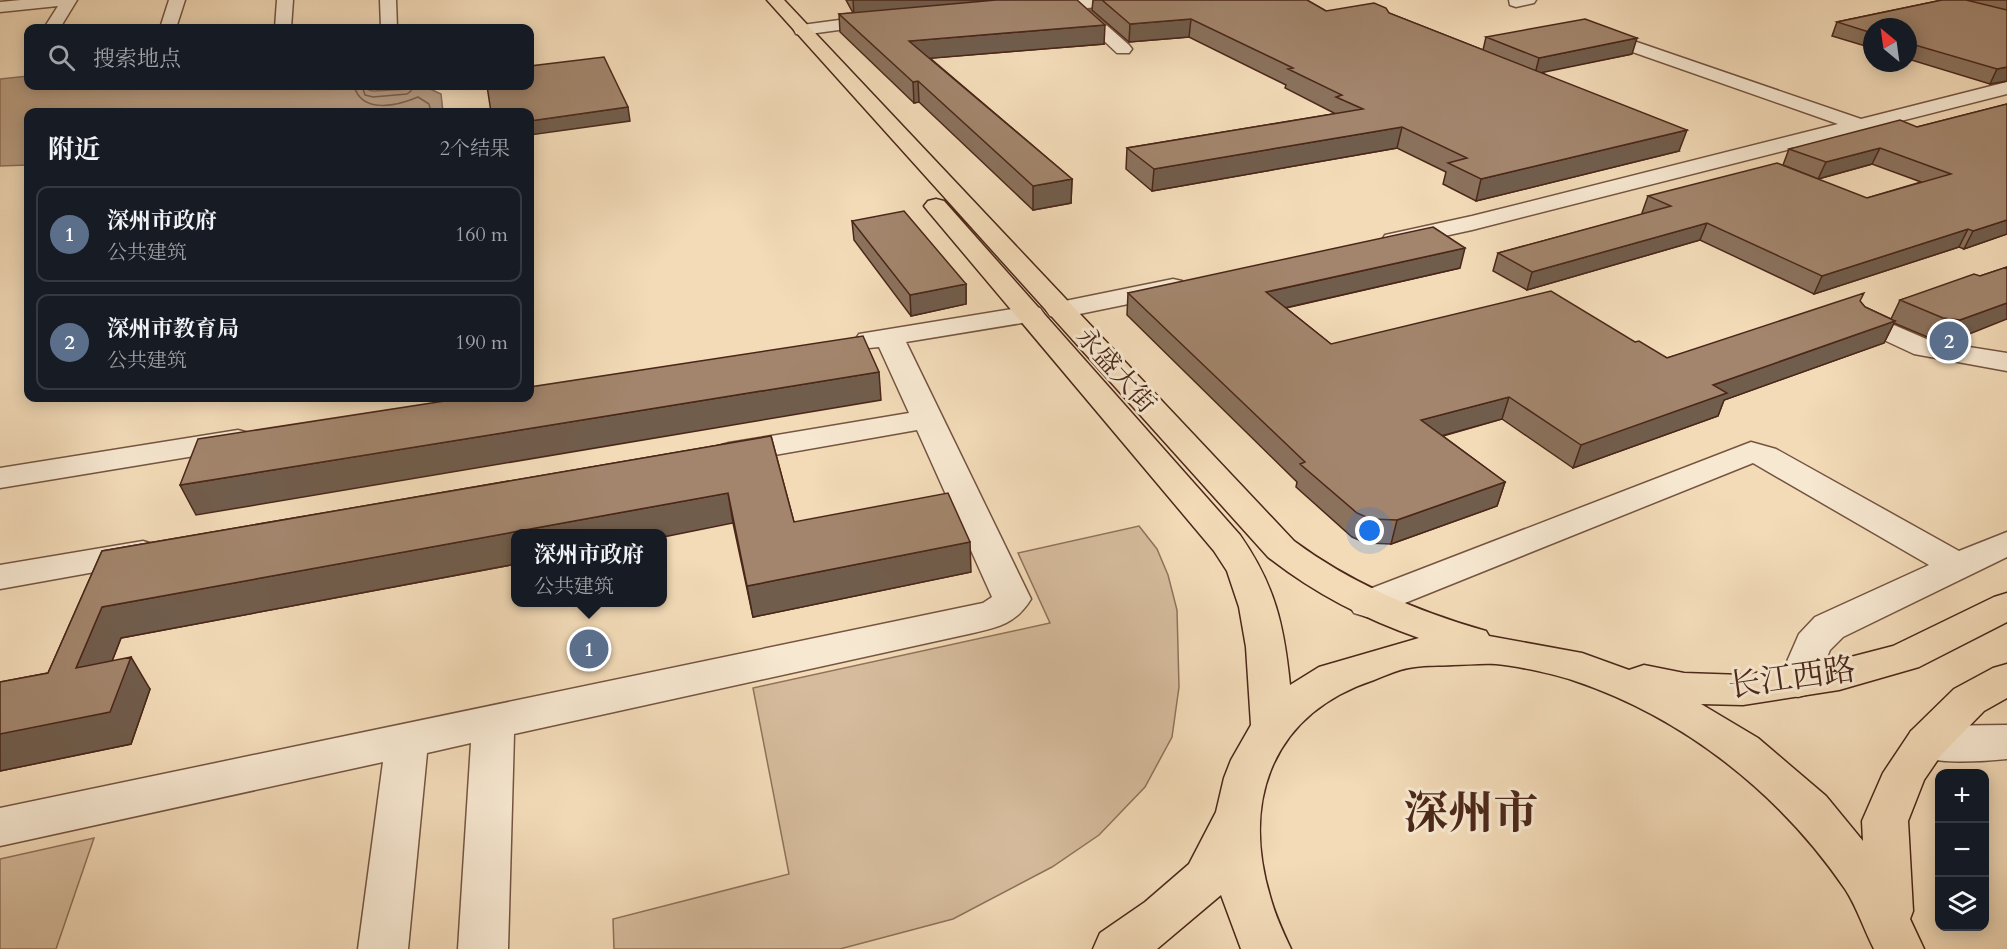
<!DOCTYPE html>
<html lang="zh">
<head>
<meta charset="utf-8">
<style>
	:root { --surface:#171b24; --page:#20242c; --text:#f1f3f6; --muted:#9ea1a6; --line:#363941; --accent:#c59692 }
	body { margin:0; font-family:Cardo,"Noto Serif SC",serif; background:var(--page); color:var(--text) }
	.controls { position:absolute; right:18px; bottom:18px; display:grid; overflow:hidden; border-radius:12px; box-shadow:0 3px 15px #0003 }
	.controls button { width:54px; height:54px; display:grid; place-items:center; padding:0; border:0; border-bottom:2px solid var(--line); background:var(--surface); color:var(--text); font:30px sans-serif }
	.compass { position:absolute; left:1863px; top:18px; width:54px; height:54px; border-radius:50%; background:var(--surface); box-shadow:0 3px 15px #0003; rotate:331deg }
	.you { position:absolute; left:1370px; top:531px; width:21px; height:21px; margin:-15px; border:4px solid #fff; border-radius:50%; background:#1a73e8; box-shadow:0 0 0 9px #1a73e833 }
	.badge { display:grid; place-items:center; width:39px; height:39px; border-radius:50%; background:var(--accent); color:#fff; font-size:20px; font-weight:700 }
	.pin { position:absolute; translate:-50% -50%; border:3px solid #fff; box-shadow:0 2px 6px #0006 }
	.popup { position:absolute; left:511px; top:529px; width:156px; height:78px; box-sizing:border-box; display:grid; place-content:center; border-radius:12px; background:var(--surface); filter:drop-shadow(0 2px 4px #0005); font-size:20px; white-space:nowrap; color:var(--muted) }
	.popup b { font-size:22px; color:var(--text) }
	.popup::after { content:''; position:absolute; left:50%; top:100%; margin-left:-12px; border:12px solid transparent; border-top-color:var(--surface) }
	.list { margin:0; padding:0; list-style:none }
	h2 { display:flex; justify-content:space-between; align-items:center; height:78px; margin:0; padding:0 24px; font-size:26px }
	h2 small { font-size:20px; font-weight:400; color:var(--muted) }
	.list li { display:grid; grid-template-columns:39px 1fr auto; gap:18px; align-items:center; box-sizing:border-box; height:96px; margin:0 12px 12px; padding:0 12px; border:2px solid var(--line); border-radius:12px }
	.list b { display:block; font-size:22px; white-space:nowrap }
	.list p { margin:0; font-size:20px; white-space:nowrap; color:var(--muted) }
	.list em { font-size:20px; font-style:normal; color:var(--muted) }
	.icon { flex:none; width:33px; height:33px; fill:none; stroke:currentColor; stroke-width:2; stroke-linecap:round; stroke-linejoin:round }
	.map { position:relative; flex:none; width:2007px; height:949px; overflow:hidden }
	.search { position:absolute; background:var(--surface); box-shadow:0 3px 15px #0003; left:24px; top:24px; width:510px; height:66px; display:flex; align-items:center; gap:15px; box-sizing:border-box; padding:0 21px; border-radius:12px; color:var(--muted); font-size:22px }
	.panel { position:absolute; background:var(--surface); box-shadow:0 3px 15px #0003; left:24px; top:108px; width:510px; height:294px; border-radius:12px }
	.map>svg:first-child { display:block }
	.green { fill:#d6bc9d; stroke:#90725b; stroke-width:1.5 }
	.water { fill:#ba9e82; stroke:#8e6e58; stroke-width:1.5 }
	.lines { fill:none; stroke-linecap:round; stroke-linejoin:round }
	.shore { stroke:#82624e; stroke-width:1.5 }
	.minor-casing { stroke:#755441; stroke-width:3 }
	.major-casing { stroke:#4b2719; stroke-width:3 }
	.minor { fill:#f7e8d1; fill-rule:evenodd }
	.major { fill:#f3dbb8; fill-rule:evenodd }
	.wall { fill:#8b725d; stroke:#4b2719; stroke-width:1.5 }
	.shaded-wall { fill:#715d4c; stroke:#4b2719; stroke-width:1.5 }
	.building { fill:#a2856c; stroke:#4b2719; stroke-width:1.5 }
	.labels { text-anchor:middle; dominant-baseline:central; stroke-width:6; stroke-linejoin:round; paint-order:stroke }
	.street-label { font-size:26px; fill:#4b2719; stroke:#f7e8d1 }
	.near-street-label { font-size:32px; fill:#4b2719; stroke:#f7e8d1 }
	.near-town-label { font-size:45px; font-weight:bold; fill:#4b2719; stroke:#f7e8d1 }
</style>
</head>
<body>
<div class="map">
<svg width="2007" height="949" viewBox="0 0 2007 949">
	<rect width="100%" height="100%" fill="#f3dbb8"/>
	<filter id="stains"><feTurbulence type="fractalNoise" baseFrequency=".00333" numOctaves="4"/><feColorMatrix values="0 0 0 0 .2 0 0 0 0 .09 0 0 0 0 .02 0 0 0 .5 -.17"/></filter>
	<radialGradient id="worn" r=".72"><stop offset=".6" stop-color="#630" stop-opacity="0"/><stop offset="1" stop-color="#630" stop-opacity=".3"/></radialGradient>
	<!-- green -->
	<path class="green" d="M1139,526L1157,549L1168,575L1177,610L1179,687L1172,737L1145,787L1099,835L1052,867L953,919L840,949H614L613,919L789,874L753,688L1050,623L1018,553Z
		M94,838L56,949H0V859Z"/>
	<!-- water -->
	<path class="water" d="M28,76V86H367L369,90L373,91L428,88L441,94L443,112H28V165L0,166V79Z"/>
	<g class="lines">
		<!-- shore -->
		<path class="shore" d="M354,86C362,114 397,106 418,97L429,104L431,112
			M362,86L365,95L373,97L407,94L411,91L412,86"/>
		<!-- minor casing -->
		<g class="minor-casing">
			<path id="minor" d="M21,0H77L60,28H44L58,6L0,12V2Z
				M169,0H185L176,28H160Z
				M277,0H293L291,28H275Z
				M380,0H396L397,28H381Z
				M1063,0H1129L1121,5L1087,8L1129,45L1132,49L1129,53H1117L1070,9L1037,12L1029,7L1037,2Z
				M1509,0H1536L1534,3L1516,7L1510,5Z
				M884,14L892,19L890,23L802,35L796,34L794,30L796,26L802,25Z
				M1593,27L1861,119L2007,82V94L1472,230L1394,247L1385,245L1382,240L1385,235L1472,216L1838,124L1587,36L1585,32L1587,28Z
				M1173,279L1182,281L1186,287L1182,293L1060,318L1050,316L1046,310L1050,304L1060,302Z
				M1030,306L1040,308L1044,314L1040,320L906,342L1031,599C1014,627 993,628 964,635L514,734L508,949H458L471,743L427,753L408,949H358L383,762L0,846V808L983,603L992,597L917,430L729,463L718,460L713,453L718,446L729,443L909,413L879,347L869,348L859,346L855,340L859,334Z
				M1866,313L1931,341L2007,353V371L1914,354L1856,327L1852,321L1856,315Z
				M238,430L249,433L254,440L249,447L0,488V468Z
				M1751,442L1776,449L1959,551L2007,532V557L1843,637L1830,650L1812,693L1798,697L1784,693L1778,682L1799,634L1815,617L1929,565L1753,463L1380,613L1367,617L1354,613L1348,604L1354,595Z
				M143,541L156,545L161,553L156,561L0,589V565Z
				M2007,725V759C1976,762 1940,764 1911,755L1905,743L1911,731L1926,726Z"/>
		</g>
		<!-- major casing -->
		<g class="major-casing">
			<path id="major" d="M767,0H784L1294,541C1352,584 1416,611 1486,631L1489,636L1582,653L1629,670L1644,665L1684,673L1743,675L1839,660L1893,646L1994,597L2007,593V622L1919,667L1839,690L1743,705L1701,704L1758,738L1826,796L1863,841L1862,821L1883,773L1911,731L1954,689L1993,668L2007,664V698L1984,711L1941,755L1924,780L1908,821L1913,911L1910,919L1924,949H1874C1864,930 1857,907 1845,889C1780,794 1685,718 1575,681C1555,674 1517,666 1496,664C1482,663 1467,665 1453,665C1440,666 1427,665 1415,667C1401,668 1387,675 1374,680C1274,713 1241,798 1270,896C1275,915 1283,932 1291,949H1241L1221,895L1157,949H1093L1100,933L1145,902L1189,864L1216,812L1224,778L1231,760L1251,725L1246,647L1239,607L1227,571L1214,551L928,211L924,206L928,201L936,199L944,201L1240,535C1275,585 1284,625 1290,685L1319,667L1419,638C1364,619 1314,593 1268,557Z"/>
		</g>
		<!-- minor -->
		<use href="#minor" class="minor"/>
		<!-- major -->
		<use href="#major" class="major"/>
	</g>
	<!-- wall -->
	<path class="wall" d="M846,0H1077L1104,44L930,58L1072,179L1071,203L1033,210L919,102L914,103L840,32L839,14L853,13Z
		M1093,0H1307L1326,11L1389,13L1483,50L1486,37L1632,54L1541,72L1679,151L1476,201L1443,184L1446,172L1397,148L1152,191L1126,169L1127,148L1333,114L1334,113L1285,88L1286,85L1189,37L1129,42L1092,10Z
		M1942,0H2007V81L1990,84L1908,59V27H1872V48L1832,36L1837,22Z
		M2007,104V234L1964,249L1959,247L1814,294L1700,240L1527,290L1493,271L1498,253L1644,214L1642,213L1648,196L1867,198L1921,182L1872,164L1818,179L1783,165L1789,149L1917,127Z
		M852,221L966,284V304L911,316L854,240Z
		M2007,267L1949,342L1932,339L1894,323L1884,343L1724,400L1718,416L1573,468L1502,419L1443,436L1505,482L1497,506L1391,544L1366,543L1352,537L1296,487L1297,482L1127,315L1128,293L1460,268L1286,308L1331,344L1635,342L1667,358L1860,301L1865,307L1891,319L1900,300L1980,276Z
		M771,436L794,522L971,572L753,617L733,523L516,534V564L121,638L112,661L150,689L131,744L0,771V682L48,673L102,551Z"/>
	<!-- shaded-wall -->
	<path class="shaded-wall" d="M853,0H1036L854,16Z
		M1191,19L1189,37L1129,42L1130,24Z
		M1105,25L1104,44L910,60L909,41Z
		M1637,38L1632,54L1535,74L1539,58Z
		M2007,67V81L1990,84L1997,69Z
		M918,81L919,102L914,103L913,82Z
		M628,107L630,121L530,135V121Z
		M1402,127L1397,148L1152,191L1154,169Z
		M1687,130L1679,151L1476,201L1481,179Z
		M1880,148L1872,164L1818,179L1826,162Z
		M1072,179L1071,203L1033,210V186Z
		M2007,220V234L1964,249L1973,231Z
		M1707,223L1700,240L1527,290L1532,272Z
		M1968,229L1959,247L1814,294L1822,276Z
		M1465,248L1460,268L1262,313L1266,292Z
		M966,284V304L911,316L910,295Z
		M2007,303V319L1949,342L1960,320Z
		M1895,321L1884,343L1724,400L1718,416L1573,468L1581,445L1713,385Z
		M879,372L881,400L196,515L180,485Z
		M1509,397L1502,419L1416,443L1421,420Z
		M1505,482L1497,506L1391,544L1397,520Z
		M728,493L733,523L663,537V534H516V564L121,638L97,700L76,668L102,607Z
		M970,542L971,572L753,617L747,586Z
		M131,657L150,689L131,744L0,771V734Z"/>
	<!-- building -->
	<path class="building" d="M996,0H1077L1105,25L909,41L1072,179L1033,186L918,81L913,82L839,14Z
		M1102,0H1307L1326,11L1374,3L1386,8L1389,13L1687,130L1481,179L1448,163L1467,158L1402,127L1154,169L1127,148L1363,109L1336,97L1342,95L1288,69L1293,68L1191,19L1130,24Z
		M1942,0H1966L2007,10V67L1997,69L1908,43V27H1872V33L1837,22Z
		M1585,19L1637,38L1539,58L1486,37Z
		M604,57L628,107L530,121V112H491L487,86H530V66Z
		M2007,104V220L1973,231L1968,229L1822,276L1707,223L1532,272L1498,253L1671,206L1648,196L1777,163L1867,198L1951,174L1880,148L1826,162L1789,149L1900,120L1917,127Z
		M904,211L966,284L910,295L852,221Z
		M1433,227L1465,248L1266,292L1331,344L1551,291L1635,342L1639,341L1667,358L1864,293L1860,301L1865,307L1895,321L1713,385L1727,393L1581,445L1509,397L1421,420L1505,482L1397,520L1371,519L1357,513L1300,464L1305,462L1128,293Z
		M2007,267V303L1960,320L1943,318L1900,300L1974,274L1980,276Z
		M863,336L879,372L180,485L198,439L464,398H530V387Z
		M771,436L794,522L948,493L970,542L747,586L728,493L102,607L76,668L131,657L110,712L0,734V682L48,673L102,551Z"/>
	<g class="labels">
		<!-- street labels -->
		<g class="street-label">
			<text transform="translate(1116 370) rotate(48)">永盛大街</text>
		</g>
		<!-- near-street labels -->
		<g class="near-street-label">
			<text transform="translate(1792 678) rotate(-8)">长江西路</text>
		</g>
		<!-- near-town labels -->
		<g class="near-town-label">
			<text x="1471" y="813">深州市</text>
		</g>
	</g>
	<rect width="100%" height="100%" filter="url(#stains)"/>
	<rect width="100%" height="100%" fill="url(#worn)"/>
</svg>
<div class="controls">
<button>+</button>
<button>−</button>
<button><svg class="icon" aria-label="layers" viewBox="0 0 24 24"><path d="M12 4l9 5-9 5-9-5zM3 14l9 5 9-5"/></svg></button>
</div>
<svg class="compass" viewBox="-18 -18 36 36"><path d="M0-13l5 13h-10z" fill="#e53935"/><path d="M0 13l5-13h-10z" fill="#9ea1a6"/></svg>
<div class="you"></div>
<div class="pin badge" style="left:589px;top:649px;background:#5c6f8a">1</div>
<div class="popup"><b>深州市政府</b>公共建筑</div>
<div class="pin badge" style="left:1949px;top:341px;background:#5c6f8a">2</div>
<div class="search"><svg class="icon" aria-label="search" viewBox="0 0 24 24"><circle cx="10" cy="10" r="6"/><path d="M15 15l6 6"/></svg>搜索地点</div>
<section class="panel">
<h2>附近<small>2个结果</small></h2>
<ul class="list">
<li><span class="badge" style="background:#5c6f8a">1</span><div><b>深州市政府</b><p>公共建筑</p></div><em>160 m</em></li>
<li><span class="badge" style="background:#5c6f8a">2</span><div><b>深州市教育局</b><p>公共建筑</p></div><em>190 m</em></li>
</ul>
</section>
</div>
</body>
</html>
